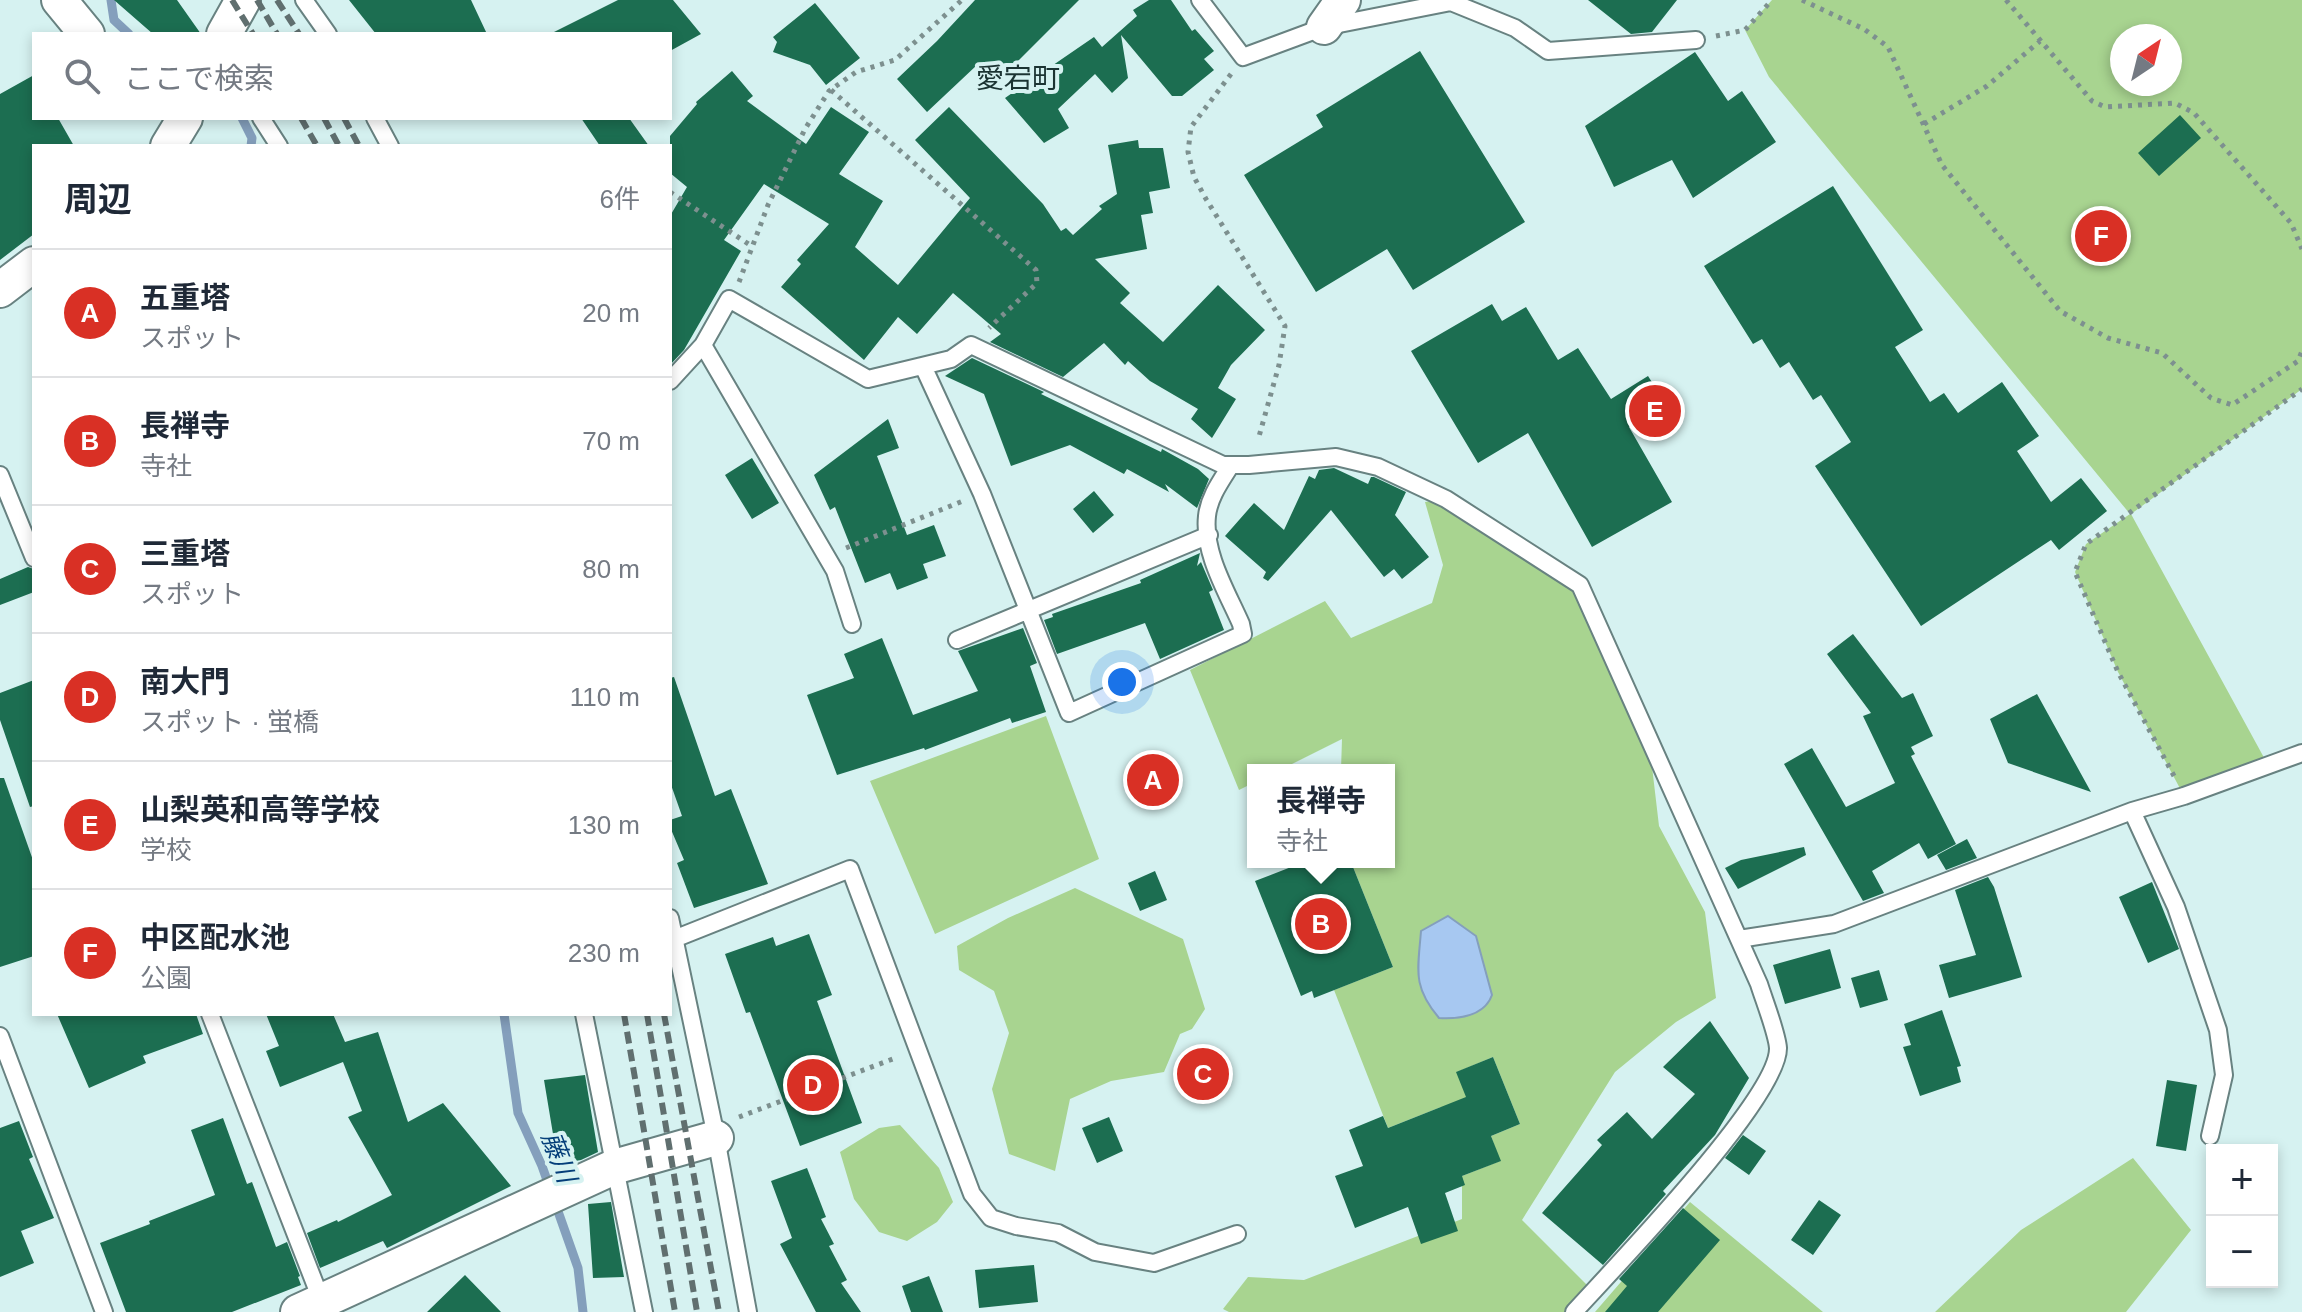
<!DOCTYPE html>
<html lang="ja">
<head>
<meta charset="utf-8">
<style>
	:root { --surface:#fff; --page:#f6f6f7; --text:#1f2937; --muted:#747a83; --line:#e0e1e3; --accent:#d93025 }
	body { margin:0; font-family:Arial,"Noto Sans JP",sans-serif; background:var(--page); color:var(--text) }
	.controls { position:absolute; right:24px; bottom:24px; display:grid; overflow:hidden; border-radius:0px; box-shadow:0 4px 12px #0003 }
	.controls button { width:72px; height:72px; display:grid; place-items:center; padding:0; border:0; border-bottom:2px solid var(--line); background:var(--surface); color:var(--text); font:40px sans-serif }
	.compass { position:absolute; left:2110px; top:24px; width:72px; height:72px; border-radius:50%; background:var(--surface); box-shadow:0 4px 12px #0003; rotate:35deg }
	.you { position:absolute; left:1122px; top:682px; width:28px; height:28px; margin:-20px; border:6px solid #fff; border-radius:50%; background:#1a73e8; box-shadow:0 0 0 12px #1a73e833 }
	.badge { display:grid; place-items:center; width:52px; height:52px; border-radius:50%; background:var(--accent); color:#fff; font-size:26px; font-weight:700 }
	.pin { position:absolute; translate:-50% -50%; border:4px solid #fff; box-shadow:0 2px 8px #0006 }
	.popup { position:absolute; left:1247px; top:764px; width:148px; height:104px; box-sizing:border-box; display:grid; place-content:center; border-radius:0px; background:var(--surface); filter:drop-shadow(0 2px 6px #0005); font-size:26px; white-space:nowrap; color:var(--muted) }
	.popup b { font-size:30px; color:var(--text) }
	.popup::after { content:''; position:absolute; left:50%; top:100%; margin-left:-16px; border:16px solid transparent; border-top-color:var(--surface) }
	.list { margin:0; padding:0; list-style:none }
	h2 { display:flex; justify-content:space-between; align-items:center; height:104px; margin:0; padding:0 32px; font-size:34px }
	h2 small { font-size:26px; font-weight:400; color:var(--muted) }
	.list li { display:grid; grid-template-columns:52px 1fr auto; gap:24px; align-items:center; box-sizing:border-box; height:128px; padding:0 32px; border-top:2px solid var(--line) }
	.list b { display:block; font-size:30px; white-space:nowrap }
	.list p { margin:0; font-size:26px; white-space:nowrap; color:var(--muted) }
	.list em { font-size:26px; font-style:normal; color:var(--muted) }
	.icon { flex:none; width:44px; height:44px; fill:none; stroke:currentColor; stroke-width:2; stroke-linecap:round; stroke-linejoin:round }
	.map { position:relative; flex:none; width:2302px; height:1312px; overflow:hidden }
	.search { position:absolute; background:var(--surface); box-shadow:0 4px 12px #0003; left:32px; top:32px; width:640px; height:88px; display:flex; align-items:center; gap:20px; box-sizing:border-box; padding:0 28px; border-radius:0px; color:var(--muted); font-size:30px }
	.panel { position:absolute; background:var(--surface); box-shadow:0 4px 12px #0003; left:32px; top:144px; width:640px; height:872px; border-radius:0px }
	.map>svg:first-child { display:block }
	.green { fill:#a8d490; fill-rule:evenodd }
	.water { fill:#a7c8f1; stroke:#849fbc; stroke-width:2 }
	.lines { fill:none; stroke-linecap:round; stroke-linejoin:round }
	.stream { stroke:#849fbc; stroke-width:9 }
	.building { fill:#1c6e51 }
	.service-casing { stroke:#688281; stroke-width:20 }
	.minor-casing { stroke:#688281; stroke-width:38 }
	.path { stroke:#7d908f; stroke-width:5; stroke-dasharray:4 6; stroke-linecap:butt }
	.service { stroke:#fff; stroke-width:16 }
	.minor { stroke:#fff; stroke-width:34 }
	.rail { stroke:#606f6f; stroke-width:6; stroke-dasharray:12 6; stroke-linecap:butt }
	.labels { text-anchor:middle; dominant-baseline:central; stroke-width:8; stroke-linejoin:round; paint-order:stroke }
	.water-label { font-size:26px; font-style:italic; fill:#043e79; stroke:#d6f2f1 }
	.quarter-label { font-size:28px; fill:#1b3332; stroke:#d6f2f1 }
</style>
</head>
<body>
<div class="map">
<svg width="2302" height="1312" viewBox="0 0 2302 1312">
	<rect width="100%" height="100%" fill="#d6f2f1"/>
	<!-- green -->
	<path class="green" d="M1772,0H2302V389L2131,514L2268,765L2184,796L2118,672L2075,572L2086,544L2130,514L1769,77L1745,30ZM2122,36H2170V84H2122Z
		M1446,499L1580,585L1651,758L1659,826L1705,912L1716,998L1676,1022L1615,1072L1522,1220L1593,1291L1573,1312H1229L1223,1309L1248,1277L1304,1280L1462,1219V1176L1500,1161L1491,1136L1520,1124L1493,1057L1457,1072L1476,1122L1441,1107L1388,1128L1334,990L1393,967L1351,862H1389V770H1341L1342,739L1280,770H1253V783L1239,790L1190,670L1325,601L1351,638L1432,603L1443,565L1425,502Z
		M1046,716L1099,859L935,934L870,781Z
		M1075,888L1183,939L1205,1009L1192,1029L1180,1034L1164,1072L1111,1081L1070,1099L1055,1171L1009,1154L992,1089L1009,1033L994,991L959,970L957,946L1008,918Z
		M900,1125L939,1168L953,1202L937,1222L907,1241L879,1232L854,1199L840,1152L879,1128Z
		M2133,1158L2191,1230L2126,1312H1935L2021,1230Z
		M1690,1202L1823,1312H1595Z"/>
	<!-- water -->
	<path class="water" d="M1448,916L1476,936L1492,995C1484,1017 1459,1019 1439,1018C1412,986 1418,970 1421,931Z"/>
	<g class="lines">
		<!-- stream -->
		<path class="stream" d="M111,0L114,20L129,34
			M242,118L252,138L251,146
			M504,1014L518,1113L542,1166L578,1268L583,1312"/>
	</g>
	<!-- building -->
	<path class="building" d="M114,0H177L201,34H153Z
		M349,0H471L487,34H376Z
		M618,0H673L701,34L670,51V34H550Z
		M975,0H1079L994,85L977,65L927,112L897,79L937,41Z
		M1149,0H1171L1192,31L1195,29L1214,51L1204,59L1214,70L1182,96H1172L1121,35L1128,78L1112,93L1095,74L1058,109L1069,128L1044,143L1005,98L1094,37L1102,47L1137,16L1133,10Z
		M1588,0H1677L1652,32L1631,34Z
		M815,3L860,58L826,85L810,65L773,52L777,42L773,37Z
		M1420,51L1525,222L1413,290L1387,249L1316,292L1244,175L1323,127L1316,115Z
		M1695,52L1728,101L1742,91L1776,142L1693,198L1672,160L1614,187L1585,126Z
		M732,71L753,96L747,101L806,144L831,107L869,132L839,174L883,201L855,247L898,285L970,198L915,140L949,107L1043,204L1061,231L1066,228L1073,235L1102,209L1099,206L1117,194L1108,145L1138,140L1139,148H1163L1170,188L1149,192L1153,213L1141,215L1147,249L1095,259L1130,293L1120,303L1163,342L1218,285L1265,330L1231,365L1218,388L1236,399L1212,438L1191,419L1198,409L1150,381L1128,361L1125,365L1104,343L1063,377L990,342L1001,334L953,293L917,334L898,317L864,360L781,287L801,264L797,260L829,224L764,184L724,240L741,251L684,350L670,365V216L687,187L670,173V136L697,104L696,102Z
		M34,75V118H58L74,146H34V234L0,260V94Z
		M2180,115L2201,138L2159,176L2138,153Z
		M581,118H629L649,146H600Z
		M1833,186L1923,330L1895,347L1930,402L1944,393L1958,413L2002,382L2039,436L2017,451L2051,502L2081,478L2107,511L2059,550L2051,540L1921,626L1815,466L1851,442L1821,395L1813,400L1789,362L1780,368L1762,339L1753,344L1704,266Z
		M1492,304L1502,321L1526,307L1558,360L1578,348L1611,399L1648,376L1666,404L1629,427L1672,502L1592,547L1528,433L1478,463L1411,351Z
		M972,358L1044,392L1041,394L1161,452L1162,449L1198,469L1209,479L1197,508L1165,484L1169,492L1127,469L1124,474L1070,445L1011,466L984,394L945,376Z
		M888,419L899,448L877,456L907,535L934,525L946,556L923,564L928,578L897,590L890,573L865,583L835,507L830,510L814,475Z
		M752,458L779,503L752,519L725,475Z
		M1334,468L1368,484L1371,477H1374L1406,492L1395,515L1429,557L1402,579L1394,569L1384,577L1331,510L1268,581L1263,578L1266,572L1225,536L1254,503L1284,530L1309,476L1315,479L1319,470Z
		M1094,491L1114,515L1093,533L1073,509Z
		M1200,553L1197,566L1201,562L1213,590L1209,592L1224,630L1160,659L1145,623L1057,654L1044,620L1053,617L1052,614L1141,583L1140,580Z
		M28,567L34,569V592L0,605V579Z
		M1023,628L1037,663L1030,666L1046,712L1012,723L1010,718L925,750L924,748L837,775L807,695L854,678L844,654L882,638L913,715L978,691L958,651Z
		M1853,634L1902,698L1913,693L1933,736L1911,747L1915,754L1911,756L1956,844L1928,859L1919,843L1872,871L1884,893L1863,901L1784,764L1812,748L1846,807L1895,783L1863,716L1871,713L1827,654Z
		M674,677L715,796L731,789L768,884L694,908L677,863L684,860L670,827V820L682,816L670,782V678Z
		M34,680V806L30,807L0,720V693Z
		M2037,694L2091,792L2008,763L1990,719Z
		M1161,759L1173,791L1146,801L1133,770Z
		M0,778H4L34,863V956L0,967Z
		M1967,839L1977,858L1946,870L1937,855Z
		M1804,847L1806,855L1738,889L1725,868L1741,860Z
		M1304,862H1351L1393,967L1314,998L1312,991L1301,996L1255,881Z
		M1155,871L1167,900L1140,911L1128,883Z
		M1988,877L1994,887L2022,977L1949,998L1939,965L1976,955L1955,890Z
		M2152,882L2179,949L2148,963L2119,897Z
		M809,934L832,995L817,1001L862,1123L800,1146L750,1012L746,1013L725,954L773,937L776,946Z
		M1830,949L1841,988L1785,1004L1773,965Z
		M1879,970L1888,1000L1860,1008L1851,978Z
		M1942,1010L1961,1066L1957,1067L1961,1082L1920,1096L1903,1047L1911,1045L1904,1024Z
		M57,1014H196L203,1034L143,1056L146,1063L89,1088Z
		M266,1014H333L345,1042L378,1032L408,1122L443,1103L511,1186L387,1248L383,1241L320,1268L307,1233L337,1220L338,1222L392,1195L348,1117L362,1111L343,1062L280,1087L266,1051L279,1046Z
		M1710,1021L1749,1078L1715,1135L1663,1191L1666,1194L1603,1265L1542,1213L1602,1145L1597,1140L1627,1112L1652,1139L1695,1094L1663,1067Z
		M1212,1055L1222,1083L1195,1092L1185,1065Z
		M1493,1057L1520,1124L1491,1136L1501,1161L1462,1176L1465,1185L1445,1193L1458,1231L1421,1244L1408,1207L1355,1228L1335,1176L1363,1166L1349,1130L1383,1116L1388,1128L1466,1097L1456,1072Z
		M585,1075L598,1152L581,1160L558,1164L544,1080Z
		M2167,1080L2197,1085L2186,1151L2156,1146Z
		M1109,1117L1123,1151L1097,1163L1082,1128Z
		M223,1118L247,1184L252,1182L276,1247L287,1242L300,1276L298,1277L301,1285L232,1312H126L100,1243L150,1224L149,1221L215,1195L191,1130Z
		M19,1121L33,1157L29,1159L54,1218L21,1231L34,1263L0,1277V1128Z
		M1743,1135L1766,1151L1749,1175L1725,1158Z
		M807,1168L826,1217L821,1219L834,1244L829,1246L847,1280L841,1283L861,1312H816L780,1244L792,1238L771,1181Z
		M1819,1200L1841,1215L1813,1255L1791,1240Z
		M611,1202L624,1277L593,1278L588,1204Z
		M1683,1208L1720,1240L1658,1312H1605L1627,1286L1619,1279Z
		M1034,1265L1038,1302L979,1308L975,1270Z
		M465,1275L501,1312H427Z
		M929,1276L943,1312H911L902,1286Z"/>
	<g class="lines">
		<!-- service casing -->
		<g class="service-casing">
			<path id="service" d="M304,0L328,34
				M1200,0L1243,57L1324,27L1451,2L1515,28L1548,51L1696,40
				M261,118L279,146
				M375,118L390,146
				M703,345L835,571L852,624
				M923,366L982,494L1069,713L1243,634L1241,624C1227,592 1203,553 1207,516C1209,497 1221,481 1231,465
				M670,381L703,345L729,299L868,379L951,359L971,345L1223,465H1249L1336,457L1378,467L1446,499L1580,585L1759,984C1764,1000 1777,1033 1778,1048C1779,1098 1613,1269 1574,1312
				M0,475L34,558
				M957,640L1209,535
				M2132,811L2176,907L2218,1030L2224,1075L2210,1136
				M670,918L714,1127L748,1312
				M674,939L850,869L972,1194L991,1218L1016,1226L1058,1233L1095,1252L1154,1263L1237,1234
				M1739,939L1834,924L2132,811L2184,796L2302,753
				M210,1014L322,1302
				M584,1014L644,1312
				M0,1036L104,1312"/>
		</g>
		<!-- minor casing -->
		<g class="minor-casing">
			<path id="minor" d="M59,0L87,34
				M1324,27L1343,0
				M224,34L243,0
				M168,146L185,118
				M0,290L34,264
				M298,1312L614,1167L716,1138"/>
		</g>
		<!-- path -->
		<path class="path" d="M1802,0L1864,29L1888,47L1942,165L2060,311L2108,338L2162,353L2211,398L2232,405L2298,361L2302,351
			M2006,0L2092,101L2105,107L2175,103L2194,113L2291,223L2302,249
			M1716,36L1745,30L1772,0
			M1231,74L1191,127L1188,152L1194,177L1206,199L1285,326L1279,365L1258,440
			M831,90L1036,270L1037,283L989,328
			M1924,124L1987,86L2040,41
			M670,192L753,247
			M739,282L768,205L805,129L829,91L856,72L895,60L962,0
			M846,548L963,501
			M2174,776L2118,672L2075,572L2086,544L2302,389
			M739,1117L898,1057"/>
		<!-- service -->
		<use href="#service" class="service"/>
		<!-- minor -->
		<use href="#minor" class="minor"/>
		<!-- rail -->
		<path class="rail" d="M232,0L253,34
			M257,0L277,34
			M277,0L299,34
			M301,118L317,146
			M324,118L339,146
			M344,118L359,146
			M624,1014L675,1312
			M647,1014L697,1312
			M664,1014L719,1312"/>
	</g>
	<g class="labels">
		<!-- water labels -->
		<g class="water-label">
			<text transform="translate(559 1157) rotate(69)">藤川</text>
		</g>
		<!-- quarter labels -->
		<g class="quarter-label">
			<text x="1018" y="78">愛宕町</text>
		</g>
	</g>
</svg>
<div class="controls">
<button>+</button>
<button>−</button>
</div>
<svg class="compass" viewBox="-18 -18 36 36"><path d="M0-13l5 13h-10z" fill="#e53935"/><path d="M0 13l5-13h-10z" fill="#747a83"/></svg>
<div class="you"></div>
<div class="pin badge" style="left:1153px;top:780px">A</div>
<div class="pin badge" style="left:1321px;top:924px">B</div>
<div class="popup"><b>長禅寺</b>寺社</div>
<div class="pin badge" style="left:1203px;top:1074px">C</div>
<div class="pin badge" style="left:813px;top:1085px">D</div>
<div class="pin badge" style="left:1655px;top:411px">E</div>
<div class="pin badge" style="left:2101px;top:236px">F</div>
<div class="search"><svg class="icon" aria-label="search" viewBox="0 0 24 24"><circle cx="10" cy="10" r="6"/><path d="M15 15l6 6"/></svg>ここで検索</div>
<section class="panel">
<h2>周辺<small>6件</small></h2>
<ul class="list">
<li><span class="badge">A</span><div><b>五重塔</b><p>スポット</p></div><em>20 m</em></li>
<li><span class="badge">B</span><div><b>長禅寺</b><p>寺社</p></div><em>70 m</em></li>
<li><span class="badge">C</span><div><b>三重塔</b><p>スポット</p></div><em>80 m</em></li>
<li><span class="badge">D</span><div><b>南大門</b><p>スポット · 蛍橋</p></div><em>110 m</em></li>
<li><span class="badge">E</span><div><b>山梨英和高等学校</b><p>学校</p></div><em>130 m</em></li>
<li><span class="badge">F</span><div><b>中区配水池</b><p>公園</p></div><em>230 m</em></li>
</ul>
</section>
</div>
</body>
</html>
